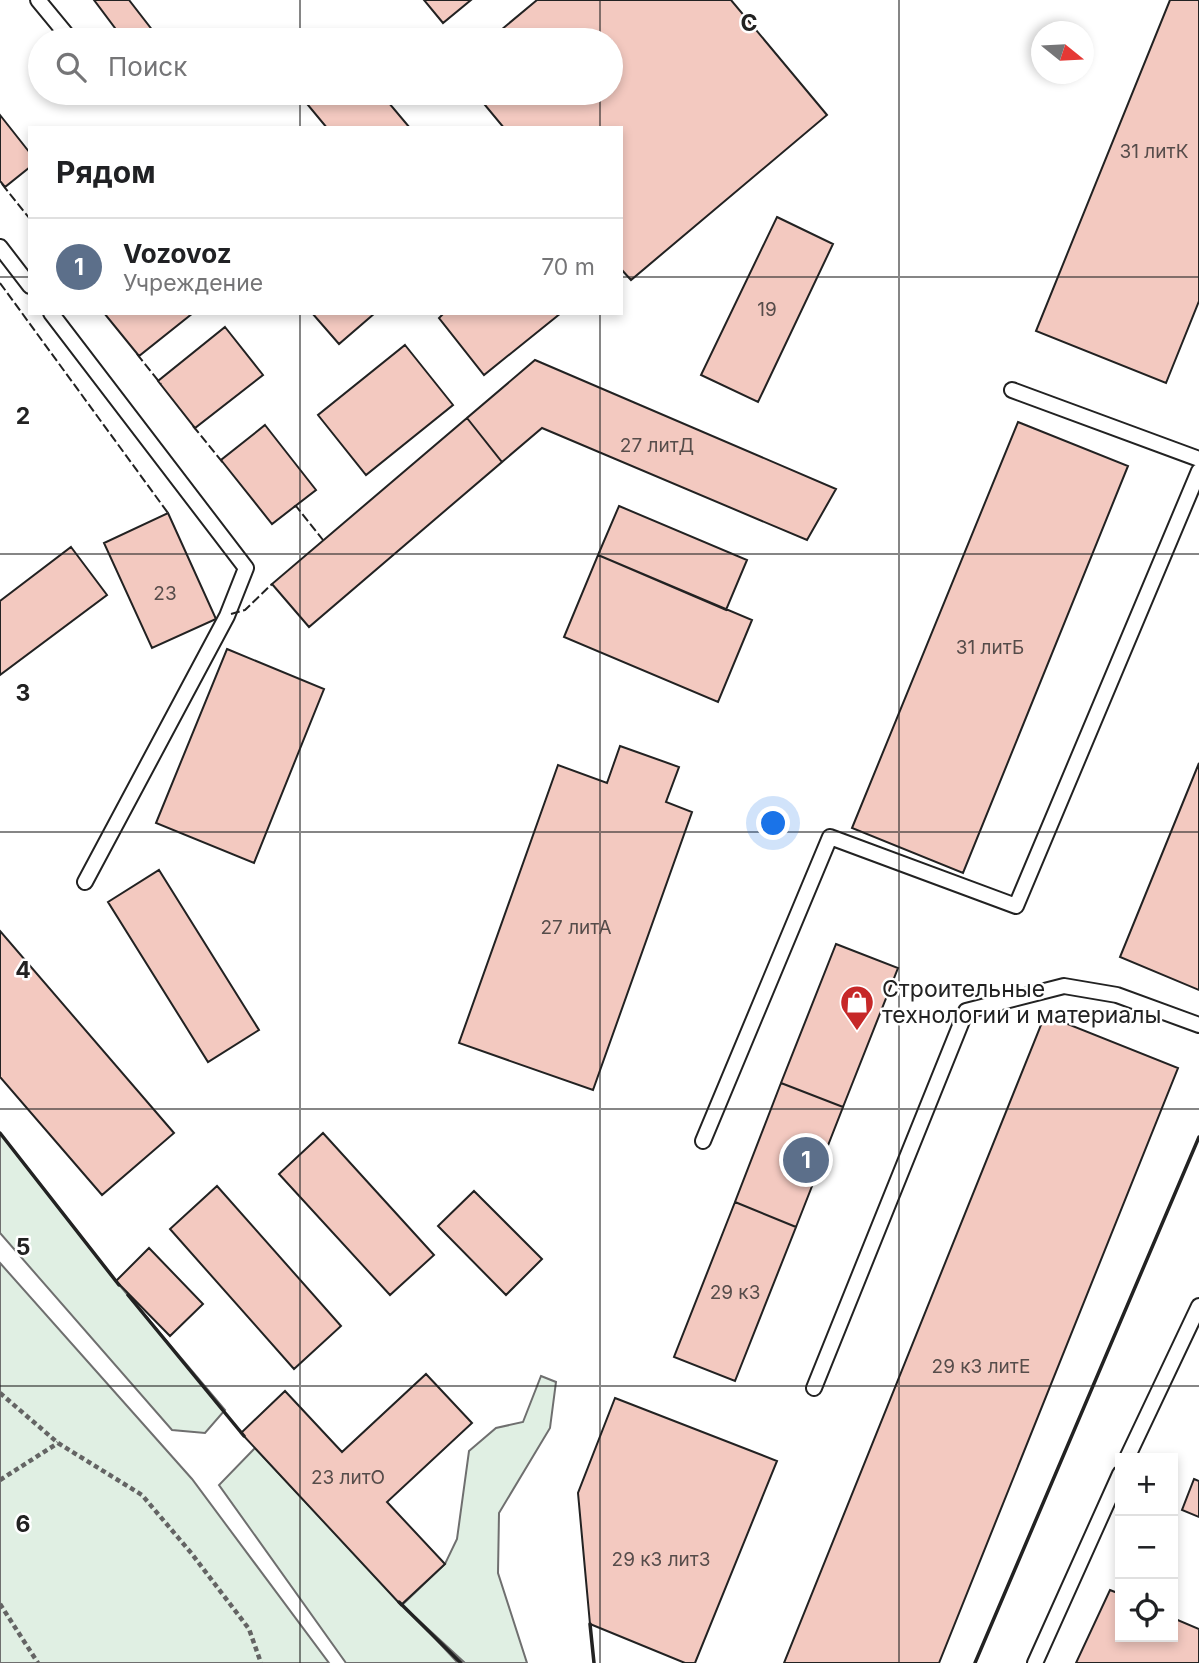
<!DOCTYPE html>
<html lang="ru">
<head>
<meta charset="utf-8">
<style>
	:root { --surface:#fff; --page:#f2f2f2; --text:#202124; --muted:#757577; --line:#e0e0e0; --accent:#c62828 }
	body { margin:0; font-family:Inter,sans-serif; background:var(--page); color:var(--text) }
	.controls { position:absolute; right:21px; bottom:21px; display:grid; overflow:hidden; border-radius:0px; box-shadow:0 4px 10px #0003 }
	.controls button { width:63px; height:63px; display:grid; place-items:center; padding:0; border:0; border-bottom:2px solid var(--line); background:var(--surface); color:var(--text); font:35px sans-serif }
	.compass { position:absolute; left:1031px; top:21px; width:63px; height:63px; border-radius:50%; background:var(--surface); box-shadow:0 4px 10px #0003; rotate:108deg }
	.you { position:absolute; left:774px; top:824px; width:24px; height:24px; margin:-18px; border:5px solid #fff; border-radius:50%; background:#1a73e8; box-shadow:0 0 0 10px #1a73e833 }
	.badge { display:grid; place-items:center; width:46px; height:46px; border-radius:50%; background:var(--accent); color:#fff; font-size:23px; font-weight:700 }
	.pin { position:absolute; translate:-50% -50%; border:4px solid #fff; box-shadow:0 2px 7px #0006 }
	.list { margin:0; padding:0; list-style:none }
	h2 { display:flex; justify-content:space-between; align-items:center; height:91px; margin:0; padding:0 28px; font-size:30px }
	h2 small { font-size:23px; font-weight:400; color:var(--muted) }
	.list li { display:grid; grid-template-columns:46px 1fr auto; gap:21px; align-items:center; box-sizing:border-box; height:98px; padding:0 28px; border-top:2px solid var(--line) }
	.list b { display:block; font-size:26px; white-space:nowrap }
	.list p { margin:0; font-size:23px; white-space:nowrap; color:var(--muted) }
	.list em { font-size:23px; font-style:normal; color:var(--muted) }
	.icon { flex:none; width:38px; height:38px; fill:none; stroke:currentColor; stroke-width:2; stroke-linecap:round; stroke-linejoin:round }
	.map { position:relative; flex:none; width:1199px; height:1663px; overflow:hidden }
	.search { position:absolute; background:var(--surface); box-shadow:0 4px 10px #0003; left:28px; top:28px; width:595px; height:77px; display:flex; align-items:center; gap:18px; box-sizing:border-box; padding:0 24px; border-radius:38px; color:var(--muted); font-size:26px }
	.panel { position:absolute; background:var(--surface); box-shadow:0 4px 10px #0003; left:28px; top:126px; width:595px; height:189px; border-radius:0px }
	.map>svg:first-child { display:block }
	.green { fill:#e0efe3; stroke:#6f6f6f; stroke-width:2 }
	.building { fill:#f3c9c0; stroke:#222; stroke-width:2 }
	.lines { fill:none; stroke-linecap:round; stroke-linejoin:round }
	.lane-casing { stroke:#222; stroke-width:18 }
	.path { stroke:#646464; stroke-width:4.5; stroke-dasharray:5 3.5; stroke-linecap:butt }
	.lane { stroke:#fff; stroke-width:14 }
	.fence { stroke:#222; stroke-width:2; stroke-dasharray:9 3.5; stroke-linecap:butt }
	.wall { stroke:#222; stroke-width:3.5 }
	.grid { fill:none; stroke:#222; stroke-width:2; stroke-opacity:0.55 }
	.labels { text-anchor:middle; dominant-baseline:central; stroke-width:5; stroke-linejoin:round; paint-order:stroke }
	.number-label { font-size:19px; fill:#564c4a }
	.poi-label { font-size:23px; fill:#222; stroke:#fff; text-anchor:start }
	.grid-label { font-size:23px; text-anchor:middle; font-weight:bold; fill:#222; stroke:#fff; stroke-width:5; stroke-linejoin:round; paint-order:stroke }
</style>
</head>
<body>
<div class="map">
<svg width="1199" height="1663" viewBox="0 0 1199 1663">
	<rect width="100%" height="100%" fill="#fff"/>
	<!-- green -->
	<path class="green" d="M0,1133L116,1281L225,1410L205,1433L172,1430L0,1233Z
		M0,1263L192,1479L329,1663H0Z
		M541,1376L556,1382L550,1428L499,1513L498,1573L527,1663H465L415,1617L458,1663H346L219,1485L255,1448L402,1605L445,1564L457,1539L469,1451L496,1428L523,1422Z"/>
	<!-- building -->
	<path class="building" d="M94,0H129L160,40H124Z
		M424,0H471L443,23Z
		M537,0H731L827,115L631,280L621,269V128H504L475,93H611V40H489Z
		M1170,0H1199V301L1166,383L1036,331Z
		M372,30L381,40H360Z
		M298,93H387L383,96L410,128H327Z
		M0,115L30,153V167L5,187L0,181Z
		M777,217L833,244L758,402L701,375Z
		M104,313H193L139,356Z
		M312,313H375L339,344Z
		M444,313H561L484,375L439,318Z
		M225,327L263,375L195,428L158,381Z
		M405,345L453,405L366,475L318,415Z
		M535,360L836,489L807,540L542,428L502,462L467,418Z
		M467,418L502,462L309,627L272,584Z
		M1018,422L1128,466L963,873L852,828Z
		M265,425L316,490L272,524L221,460Z
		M619,506L747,560L726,610L598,555Z
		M168,513L216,619L152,648L104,543Z
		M71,547L107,595L0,675V601Z
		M598,555L752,620L718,702L564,637Z
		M227,649L324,689L254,863L156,823Z
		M620,746L679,767L666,802L692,812L593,1090L459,1043L558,765L607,783Z
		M1199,763V990L1120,957Z
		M159,870L259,1030L208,1062L108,902Z
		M0,931L174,1133L102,1195L0,1077Z
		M836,944L898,968L843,1107L781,1083Z
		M1045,1015L1178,1068L939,1663H784Z
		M781,1083L843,1107L796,1227L735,1202Z
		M323,1133L434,1255L390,1295L279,1174Z
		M217,1186L341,1326L294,1369L170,1229Z
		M474,1191L542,1259L506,1295L438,1226Z
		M735,1202L796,1227L735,1381L674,1357Z
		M149,1248L203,1304L170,1336L116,1281Z
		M426,1374L472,1423L387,1502L445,1564L401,1605L241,1433L285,1391L342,1452Z
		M615,1398L777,1461L695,1663H685L590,1624L578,1493Z
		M1194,1479L1199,1481V1517L1182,1510Z
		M1110,1590L1120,1594V1637H1173V1618L1199,1629V1663H1076Z"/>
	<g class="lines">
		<!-- lane casing -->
		<g class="lane-casing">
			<path id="lane" d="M38,0L71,40
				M0,247L30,286
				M51,313L246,568L227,616L85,882
				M1012,390L1199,459
				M703,1141L830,837L1016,906L1199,471
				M814,1388L966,1011L1064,986L1117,995L1199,1025
				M1127,1458L1199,1306
				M1035,1663L1120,1474"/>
		</g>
		<!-- path -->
		<path class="path" d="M0,1393L58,1443L142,1495L192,1554L249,1629L261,1663
			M0,1480L58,1443
			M0,1604L38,1663"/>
		<!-- lane -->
		<use href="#lane" class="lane"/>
		<!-- fence -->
		<path class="fence" d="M2,184L30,219
			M0,283L168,513
			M137,354L161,384
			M193,426L224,464
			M294,507L296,506L323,540
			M231,614L245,610L272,584"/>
		<!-- wall -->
		<path class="wall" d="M0,1133L119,1285
			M128,1295L244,1436
			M399,1602L461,1663
			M590,1624L594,1663
			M975,1663L1199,1137"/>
	</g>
	<!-- grid -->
	<path class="grid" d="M300,0V40M600,0V40M899,0V1663M300,93V128M600,93V128M0,277H30M621,277H1199M300,313V1663M600,313V1663M0,554H1199M0,832H1199M0,1109H1199M0,1386H1199"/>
	<!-- icons -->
	<defs>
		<g id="shop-pin" transform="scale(1.75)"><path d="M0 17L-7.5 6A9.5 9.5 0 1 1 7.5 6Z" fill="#c62828" stroke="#fff"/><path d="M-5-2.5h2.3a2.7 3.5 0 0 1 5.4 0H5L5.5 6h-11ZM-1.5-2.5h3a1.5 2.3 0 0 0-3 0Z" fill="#fff"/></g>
	</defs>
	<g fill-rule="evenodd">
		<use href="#shop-pin" x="857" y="1002"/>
	</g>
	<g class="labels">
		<!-- number labels -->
		<g class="number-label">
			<text x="1154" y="151">31 литК</text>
			<text x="767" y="309">19</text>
			<text x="657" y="445">27 литД</text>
			<text x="165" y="593">23</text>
			<text x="990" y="647">31 литБ</text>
			<text x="576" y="927">27 литА</text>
			<text x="735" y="1292">29 к3</text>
			<text x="981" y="1366">29 к3 литЕ</text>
			<text x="348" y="1477">23 литО</text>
			<text x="661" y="1559">29 к3 литЗ</text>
		</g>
		<!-- poi labels -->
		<g class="poi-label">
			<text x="882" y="989">Строительные<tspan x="882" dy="26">технологии и материалы</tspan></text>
		</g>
	</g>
	<g class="grid-label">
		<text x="749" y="31">C</text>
		<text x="23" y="424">2</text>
		<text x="23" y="701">3</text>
		<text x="23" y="978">4</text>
		<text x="23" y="1255">5</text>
		<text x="23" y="1532">6</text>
	</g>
</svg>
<div class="controls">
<button>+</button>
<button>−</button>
<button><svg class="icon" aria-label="locate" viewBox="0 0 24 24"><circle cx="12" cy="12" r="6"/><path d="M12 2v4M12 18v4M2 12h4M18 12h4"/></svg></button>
</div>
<svg class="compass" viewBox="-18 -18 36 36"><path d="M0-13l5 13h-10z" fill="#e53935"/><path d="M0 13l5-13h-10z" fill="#757577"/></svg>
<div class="you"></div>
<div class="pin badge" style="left:806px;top:1160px;background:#5c6f8a">1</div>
<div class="search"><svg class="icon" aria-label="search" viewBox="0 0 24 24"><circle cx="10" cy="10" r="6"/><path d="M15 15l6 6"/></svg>Поиск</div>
<section class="panel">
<h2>Рядом<small></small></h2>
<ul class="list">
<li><span class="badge" style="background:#5c6f8a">1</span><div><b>Vozovoz</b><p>Учреждение</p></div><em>70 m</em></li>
</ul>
</section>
</div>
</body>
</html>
